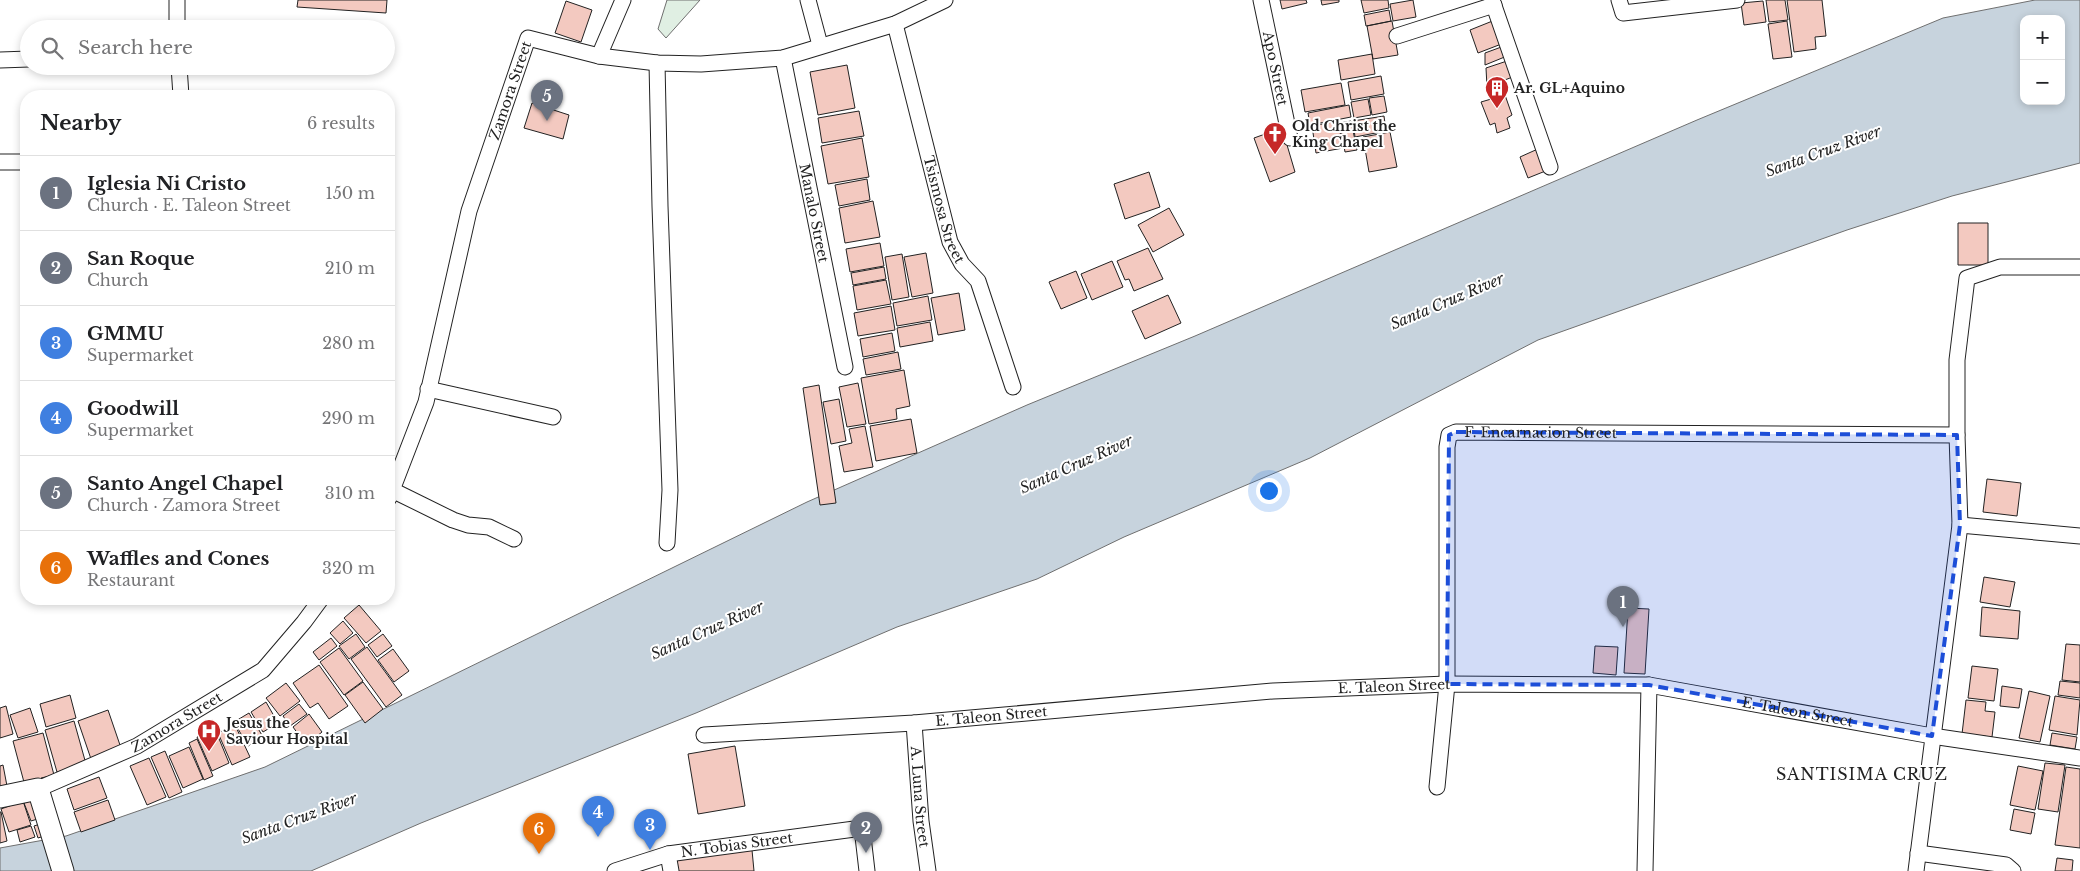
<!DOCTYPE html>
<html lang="en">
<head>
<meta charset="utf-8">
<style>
	:root { --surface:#fff; --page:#f6f6f6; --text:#202124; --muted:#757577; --line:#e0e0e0; --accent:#1a73e8 }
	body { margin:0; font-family:"Libre Baskerville",serif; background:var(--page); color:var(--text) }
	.controls { position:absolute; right:15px; top:15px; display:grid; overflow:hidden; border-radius:10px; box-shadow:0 2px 8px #0003 }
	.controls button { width:45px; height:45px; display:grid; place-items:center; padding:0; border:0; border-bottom:1px solid var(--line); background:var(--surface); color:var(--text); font:25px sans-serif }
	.you { position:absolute; left:1268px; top:490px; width:18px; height:18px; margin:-12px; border:4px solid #fff; border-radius:50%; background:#1a73e8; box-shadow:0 0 0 8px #1a73e833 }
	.badge { display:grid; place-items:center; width:32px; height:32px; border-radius:50%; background:var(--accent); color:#fff; font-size:16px; font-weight:700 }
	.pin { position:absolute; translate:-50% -41px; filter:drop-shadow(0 1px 2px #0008) }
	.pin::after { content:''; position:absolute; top:26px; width:18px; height:15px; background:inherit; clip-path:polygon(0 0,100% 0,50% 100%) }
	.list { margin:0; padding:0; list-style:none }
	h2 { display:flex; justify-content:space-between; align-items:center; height:65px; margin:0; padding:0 20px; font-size:21px }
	h2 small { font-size:16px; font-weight:400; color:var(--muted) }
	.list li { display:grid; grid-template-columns:32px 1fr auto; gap:15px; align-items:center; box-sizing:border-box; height:75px; padding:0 20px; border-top:1px solid var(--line) }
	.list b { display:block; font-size:19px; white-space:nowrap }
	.list p { margin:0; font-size:16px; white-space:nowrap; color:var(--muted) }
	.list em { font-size:16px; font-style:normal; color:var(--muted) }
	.icon { flex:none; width:28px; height:28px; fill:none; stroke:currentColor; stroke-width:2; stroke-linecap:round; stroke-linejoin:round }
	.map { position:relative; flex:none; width:2080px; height:871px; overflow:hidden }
	.search { position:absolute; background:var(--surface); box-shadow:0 2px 8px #0003; left:20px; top:20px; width:375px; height:55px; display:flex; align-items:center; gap:12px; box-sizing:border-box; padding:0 18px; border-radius:28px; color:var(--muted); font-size:19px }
	.panel { position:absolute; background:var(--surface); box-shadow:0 2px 8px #0003; left:20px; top:90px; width:375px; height:515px; border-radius:20px }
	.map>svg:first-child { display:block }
	.green { fill:#e0efe3; stroke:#6f6f6f }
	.water { fill:#c7d3dd; stroke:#6f6f6f; fill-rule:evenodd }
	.building { fill:#f3c9c0; stroke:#222 }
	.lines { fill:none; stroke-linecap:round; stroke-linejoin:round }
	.street-casing { stroke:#222; stroke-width:17 }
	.secondary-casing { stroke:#222; stroke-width:23 }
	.street { stroke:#fff; stroke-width:15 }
	.secondary { stroke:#fff; stroke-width:21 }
	.marked { fill:#1d4ed8; fill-opacity:0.2; stroke:#1d4ed8; stroke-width:4; stroke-dasharray:10 6; stroke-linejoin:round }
	.labels { text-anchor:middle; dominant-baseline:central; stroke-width:4; stroke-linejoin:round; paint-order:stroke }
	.street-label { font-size:14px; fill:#222; stroke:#fff }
	.poi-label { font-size:14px; font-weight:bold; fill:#222; stroke:#fff; text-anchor:start }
	.water-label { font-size:15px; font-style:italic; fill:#222; stroke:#fff }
	.quarter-label { font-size:16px; letter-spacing:1px; fill:#222; stroke:#fff }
</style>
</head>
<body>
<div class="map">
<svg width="2080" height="871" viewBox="0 0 2080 871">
	<rect width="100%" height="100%" fill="#fff"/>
	<!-- green -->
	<path class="green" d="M667,0H700L666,38L658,29Z"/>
	<!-- water -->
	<path class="water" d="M2035,0H2080V163L1952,196L1847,230L1538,340L1310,458L1124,537L1037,579L897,627L696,713L421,823L311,871H0V848L66,836L265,767L807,502L1027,405L1195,336L1697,120L1943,18ZM2024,19H2061V101H2024Z"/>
	<!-- building -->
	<path class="building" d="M298,0H387L386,13L297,7Z
		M1280,0H1306L1307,3L1282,9Z
		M1321,0H1339V2L1322,5Z
		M1361,0H1388L1389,8L1364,13Z
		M1413,0L1416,17L1393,21L1390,4Z
		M1766,0H1785L1788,20L1769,22Z
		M1787,0H1822L1826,36L1815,37L1816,49L1794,52Z
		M566,1L592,10L581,42L555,33Z
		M1763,1L1766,22L1744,25L1741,3Z
		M1389,10L1391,21L1366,26L1364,15Z
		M1495,20L1504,43L1478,53L1470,30Z
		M1392,21L1398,55L1373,59L1367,26Z
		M1787,21L1792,57L1773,59L1768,24Z
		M1504,46L1507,56L1485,65V53Z
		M1372,54L1375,74L1341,80L1338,60Z
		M1510,60L1515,76L1487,87L1486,68Z
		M847,65L855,108L818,115L810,72Z
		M1381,76L1384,94L1351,100L1348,82Z
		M1341,83L1345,105L1305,112L1301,90Z
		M1505,95L1512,115L1507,118L1510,128L1497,133L1495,123L1490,125L1481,102Z
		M1384,96L1387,112L1372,115L1369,98Z
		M1368,99L1371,115L1354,118L1351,102Z
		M532,103L569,115L563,139L524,128Z
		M1349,105L1351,117L1310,125L1308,113Z
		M859,111L864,136L822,143L818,118Z
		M1384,116L1386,131L1355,137L1353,121Z
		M1338,121L1343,148L1316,153L1312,126Z
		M1351,121L1357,150L1345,152L1340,123Z
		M1282,128L1295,172L1270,182L1254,138Z
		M1390,132L1397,167L1369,172L1363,137Z
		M862,138L869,177L828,184L821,146Z
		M1540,148L1548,170L1528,178L1520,157Z
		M1149,172L1160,207L1125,219L1114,184Z
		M867,179L870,200L839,206L835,185Z
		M873,201L880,237L845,243L839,208Z
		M1169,208L1184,235L1153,252L1138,225Z
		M1958,223H1988V265H1958Z
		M880,243L884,266L850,272L846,249Z
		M1148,248L1163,279L1134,291L1129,279L1125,280L1117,261Z
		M926,253L933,293L912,297L904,257Z
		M902,254L909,297L892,300L885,257Z
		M1112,261L1123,287L1092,300L1081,274Z
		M884,267L886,279L853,285L851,273Z
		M1076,271L1087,298L1061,309L1049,282Z
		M886,280L891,304L857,310L853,286Z
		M959,293L965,330L938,335L931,298Z
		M1168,295L1181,323L1145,339L1132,311Z
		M928,296L932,320L897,326L893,303Z
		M891,306L895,330L858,336L854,313Z
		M930,322L933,341L900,347L897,328Z
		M892,333L895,351L863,357L860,339Z
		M898,352L901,369L866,375L863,359Z
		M904,370L910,406L896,409L897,419L869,424L861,378Z
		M858,383L866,424L847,427L839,387Z
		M819,385L836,503L820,505L803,388Z
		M839,399L846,441L831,444L823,402Z
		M911,419L917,453L876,461L870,426Z
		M865,426L873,467L844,472L839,446L852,443L849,429Z
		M1987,479L2021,483L2017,516L1983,512Z
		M1984,577L2015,582L2010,607L1980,602Z
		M359,605L381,631L366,643L344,618Z
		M1982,607L2020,611L2018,639L1980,636Z
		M1628,608L1649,609L1645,674L1624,673Z
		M343,621L353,633L340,644L330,633Z
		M356,634L365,647L349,659L339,646Z
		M383,634L392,646L377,657L368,645Z
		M331,638L337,646L319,660L313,652Z
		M2066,644L2080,645V682L2062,680Z
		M1595,646L1618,647L1616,675L1593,673Z
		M367,647L402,695L386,707L351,659Z
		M339,648L363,681L344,695L320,662Z
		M393,649L409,671L394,682L378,660Z
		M319,665L348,706L329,719L318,703L310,708L293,683Z
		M1972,666L1998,669L1994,701L1968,698Z
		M2060,681L2080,683V698L2058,695Z
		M363,682L383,709L365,723L345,695Z
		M286,683L300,701L280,716L266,698Z
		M2002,686L2022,689L2019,708L2000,706Z
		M2029,691L2050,696L2040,742L2019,738Z
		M70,695L76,718L46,727L40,704Z
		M2055,696L2080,700L2077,735L2049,730Z
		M1966,700L1986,702L1985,711L1995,712L1992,737L1962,734Z
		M266,702L278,723L263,732L251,712Z
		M299,704L307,714L290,726L283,716Z
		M6,706L13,734L0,738V708Z
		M30,708L38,732L18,738L10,715Z
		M108,710L121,748L91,759L78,721Z
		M249,713L263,737L248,746L234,722Z
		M309,714L322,732L306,745L293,727Z
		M74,721L86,764L57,772L45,730Z
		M235,725L250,757L232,765L218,733Z
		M215,729L229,763L212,771L197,737Z
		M43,733L54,775L41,778L42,781L25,786L13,741Z
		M2052,733L2077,737L2075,749L2050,745Z
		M197,739L213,776L204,780L189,743Z
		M735,746L745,806L698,814L688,754Z
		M189,747L203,779L183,788L169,756Z
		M165,751L182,792L169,798L151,757Z
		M149,758L166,797L147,805L130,766Z
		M2045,763L2065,765L2058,812L2038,809Z
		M3,765L7,786L0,787V766Z
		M2018,766L2043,771L2035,810L2010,805Z
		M2066,767L2080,769V848L2055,845Z
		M99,777L107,798L74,810L67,789Z
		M38,798L44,817L31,821L24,803Z
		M108,800L115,820L81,832L74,812Z
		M23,801L31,825L9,832L1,809Z
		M2014,809L2035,813L2031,834L2010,830Z
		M1,812L7,841L0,843V812Z
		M46,822L50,834L38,838L34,826Z
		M31,826L35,837L20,842L17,830Z
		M752,850L754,871H678L677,860Z
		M2057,858L2073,860L2072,871H2055Z"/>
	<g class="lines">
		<!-- street casing -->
		<g class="street-casing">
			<g id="street">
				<path d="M177,0V29"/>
				<path d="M808,0L820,45"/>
				<path id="s1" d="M1261,0L1290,138"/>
				<path d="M1492,0L1550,167"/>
				<path d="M1619,0L1623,13L1737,0"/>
				<path id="s2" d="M895,24L950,242L962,264L978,281L1013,387"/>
				<path d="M1397,36L1494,5"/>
				<path d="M599,56L623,0"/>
				<path id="s3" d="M783,58L845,367"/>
				<path d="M0,60L29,59"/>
				<path d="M657,63L660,206L670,490L667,543"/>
				<path d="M179,66L181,96"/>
				<path d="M0,162H26"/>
				<path d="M428,389L553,417"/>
				<path d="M392,490L453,520L468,525L489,527L514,539"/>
				<path id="s4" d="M389,498L426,402L469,211L528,38L599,56L657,63L701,64L783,58L895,24L945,0"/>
				<path d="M1960,525L2080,536"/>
				<path id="s5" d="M914,723L921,821L928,871"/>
				<path id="s6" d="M704,735L914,723L1273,691L1447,684L1649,685L1932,736L2080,758"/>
				<path id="s7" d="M1437,787L1447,684V447L1449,435L1456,432L1957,435"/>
				<path id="s8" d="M38,789L137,746L263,670L304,622L321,599"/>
				<path d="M1918,853L2006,865L2013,871"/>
				<path d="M668,854L671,871"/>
				<path id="s9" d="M615,871L668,854L862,828L867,871"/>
				<path d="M1645,871L1649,685"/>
				<path d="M1916,871L1960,525L1957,435V360L1967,278L2000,267H2080"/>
			</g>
		</g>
		<!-- secondary casing -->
		<g class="secondary-casing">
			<path id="secondary" d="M0,797L38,789L63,871"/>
		</g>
		<!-- street -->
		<use href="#street" class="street"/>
		<!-- secondary -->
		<use href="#secondary" class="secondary"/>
	</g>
	<!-- marked area -->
	<path class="marked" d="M1456,432L1957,435L1960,525L1932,736L1649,685L1447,684L1449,435Z"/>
	<!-- icons -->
	<defs>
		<g id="building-pin" transform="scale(1.25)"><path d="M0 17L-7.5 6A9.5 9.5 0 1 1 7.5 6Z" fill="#c62828" stroke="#fff"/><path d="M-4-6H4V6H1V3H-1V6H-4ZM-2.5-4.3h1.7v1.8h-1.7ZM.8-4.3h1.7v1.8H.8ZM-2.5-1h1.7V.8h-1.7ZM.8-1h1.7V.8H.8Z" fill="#fff"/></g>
		<g id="church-pin" transform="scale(1.25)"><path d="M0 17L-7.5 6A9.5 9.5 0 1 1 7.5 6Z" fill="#c62828" stroke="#fff"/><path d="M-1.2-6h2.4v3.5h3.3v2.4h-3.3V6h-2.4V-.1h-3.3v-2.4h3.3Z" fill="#fff"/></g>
		<g id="hospital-pin" transform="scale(1.25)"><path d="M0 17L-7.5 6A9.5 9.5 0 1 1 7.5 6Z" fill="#c62828" stroke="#fff"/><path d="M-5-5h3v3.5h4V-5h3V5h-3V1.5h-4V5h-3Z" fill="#fff"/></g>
	</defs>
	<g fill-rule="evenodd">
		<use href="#building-pin" x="1497" y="88"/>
		<use href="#church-pin" x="1275" y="134"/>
		<use href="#hospital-pin" x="209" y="731"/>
	</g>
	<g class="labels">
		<!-- street labels -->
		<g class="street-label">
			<text stroke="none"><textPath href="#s1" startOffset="70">Apo Street</textPath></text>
			<text stroke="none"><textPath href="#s4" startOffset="426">Zamora Street</textPath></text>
			<text stroke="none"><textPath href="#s2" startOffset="192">Tsismosa Street</textPath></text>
			<text stroke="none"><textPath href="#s3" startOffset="158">Manalo Street</textPath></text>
			<text stroke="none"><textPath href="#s7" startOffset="445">F. Encarnacion Street</textPath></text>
			<text stroke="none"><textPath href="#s6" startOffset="692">E. Taleon Street</textPath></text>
			<text stroke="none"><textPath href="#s6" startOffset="1098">E. Taleon Street</textPath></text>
			<text stroke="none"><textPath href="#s6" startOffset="288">E. Taleon Street</textPath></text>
			<text stroke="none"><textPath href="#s8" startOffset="154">Zamora Street</textPath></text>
			<text stroke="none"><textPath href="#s5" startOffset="74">A. Luna Street</textPath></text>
			<text stroke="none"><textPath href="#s9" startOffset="125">N. Tobias Street</textPath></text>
		</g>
		<!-- poi labels -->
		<g class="poi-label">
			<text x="1514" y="88">Ar. GL+Aquino</text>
			<text x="1292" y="126">Old Christ the<tspan x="1292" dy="16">King Chapel</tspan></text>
			<text x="226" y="723">Jesus the<tspan x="226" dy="16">Saviour Hospital</tspan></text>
		</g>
		<!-- water labels -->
		<g class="water-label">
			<text transform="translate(1823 151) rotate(-20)">Santa Cruz River</text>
			<text transform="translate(1447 301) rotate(-23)">Santa Cruz River</text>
			<text transform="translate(1076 464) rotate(-24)">Santa Cruz River</text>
			<text transform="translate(707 630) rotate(-24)">Santa Cruz River</text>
			<text transform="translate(299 818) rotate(-20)">Santa Cruz River</text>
		</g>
		<!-- quarter labels -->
		<g class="quarter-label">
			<text x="1862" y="774">SANTISIMA CRUZ</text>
		</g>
	</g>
</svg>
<div class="controls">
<button>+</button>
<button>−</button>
</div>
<div class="you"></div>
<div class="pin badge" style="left:1623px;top:627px;background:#6b7280">1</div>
<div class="pin badge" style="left:866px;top:853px;background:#6b7280">2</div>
<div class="pin badge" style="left:650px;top:850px;background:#3f7fe0">3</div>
<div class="pin badge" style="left:598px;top:837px;background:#3f7fe0">4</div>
<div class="pin badge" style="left:547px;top:121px;background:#6b7280">5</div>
<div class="pin badge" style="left:539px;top:854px;background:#e8710a">6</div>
<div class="search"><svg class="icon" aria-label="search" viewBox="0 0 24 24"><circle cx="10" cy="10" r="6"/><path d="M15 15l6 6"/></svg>Search here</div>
<section class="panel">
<h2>Nearby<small>6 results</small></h2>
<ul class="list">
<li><span class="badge" style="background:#6b7280">1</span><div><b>Iglesia Ni Cristo</b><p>Church · E. Taleon Street</p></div><em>150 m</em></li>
<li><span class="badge" style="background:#6b7280">2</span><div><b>San Roque</b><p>Church</p></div><em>210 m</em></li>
<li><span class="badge" style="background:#3f7fe0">3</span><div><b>GMMU</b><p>Supermarket</p></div><em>280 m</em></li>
<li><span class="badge" style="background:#3f7fe0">4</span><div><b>Goodwill</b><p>Supermarket</p></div><em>290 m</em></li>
<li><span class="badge" style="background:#6b7280">5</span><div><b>Santo Angel Chapel</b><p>Church · Zamora Street</p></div><em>310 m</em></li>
<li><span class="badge" style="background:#e8710a">6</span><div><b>Waffles and Cones</b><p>Restaurant</p></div><em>320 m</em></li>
</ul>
</section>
</div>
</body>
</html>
